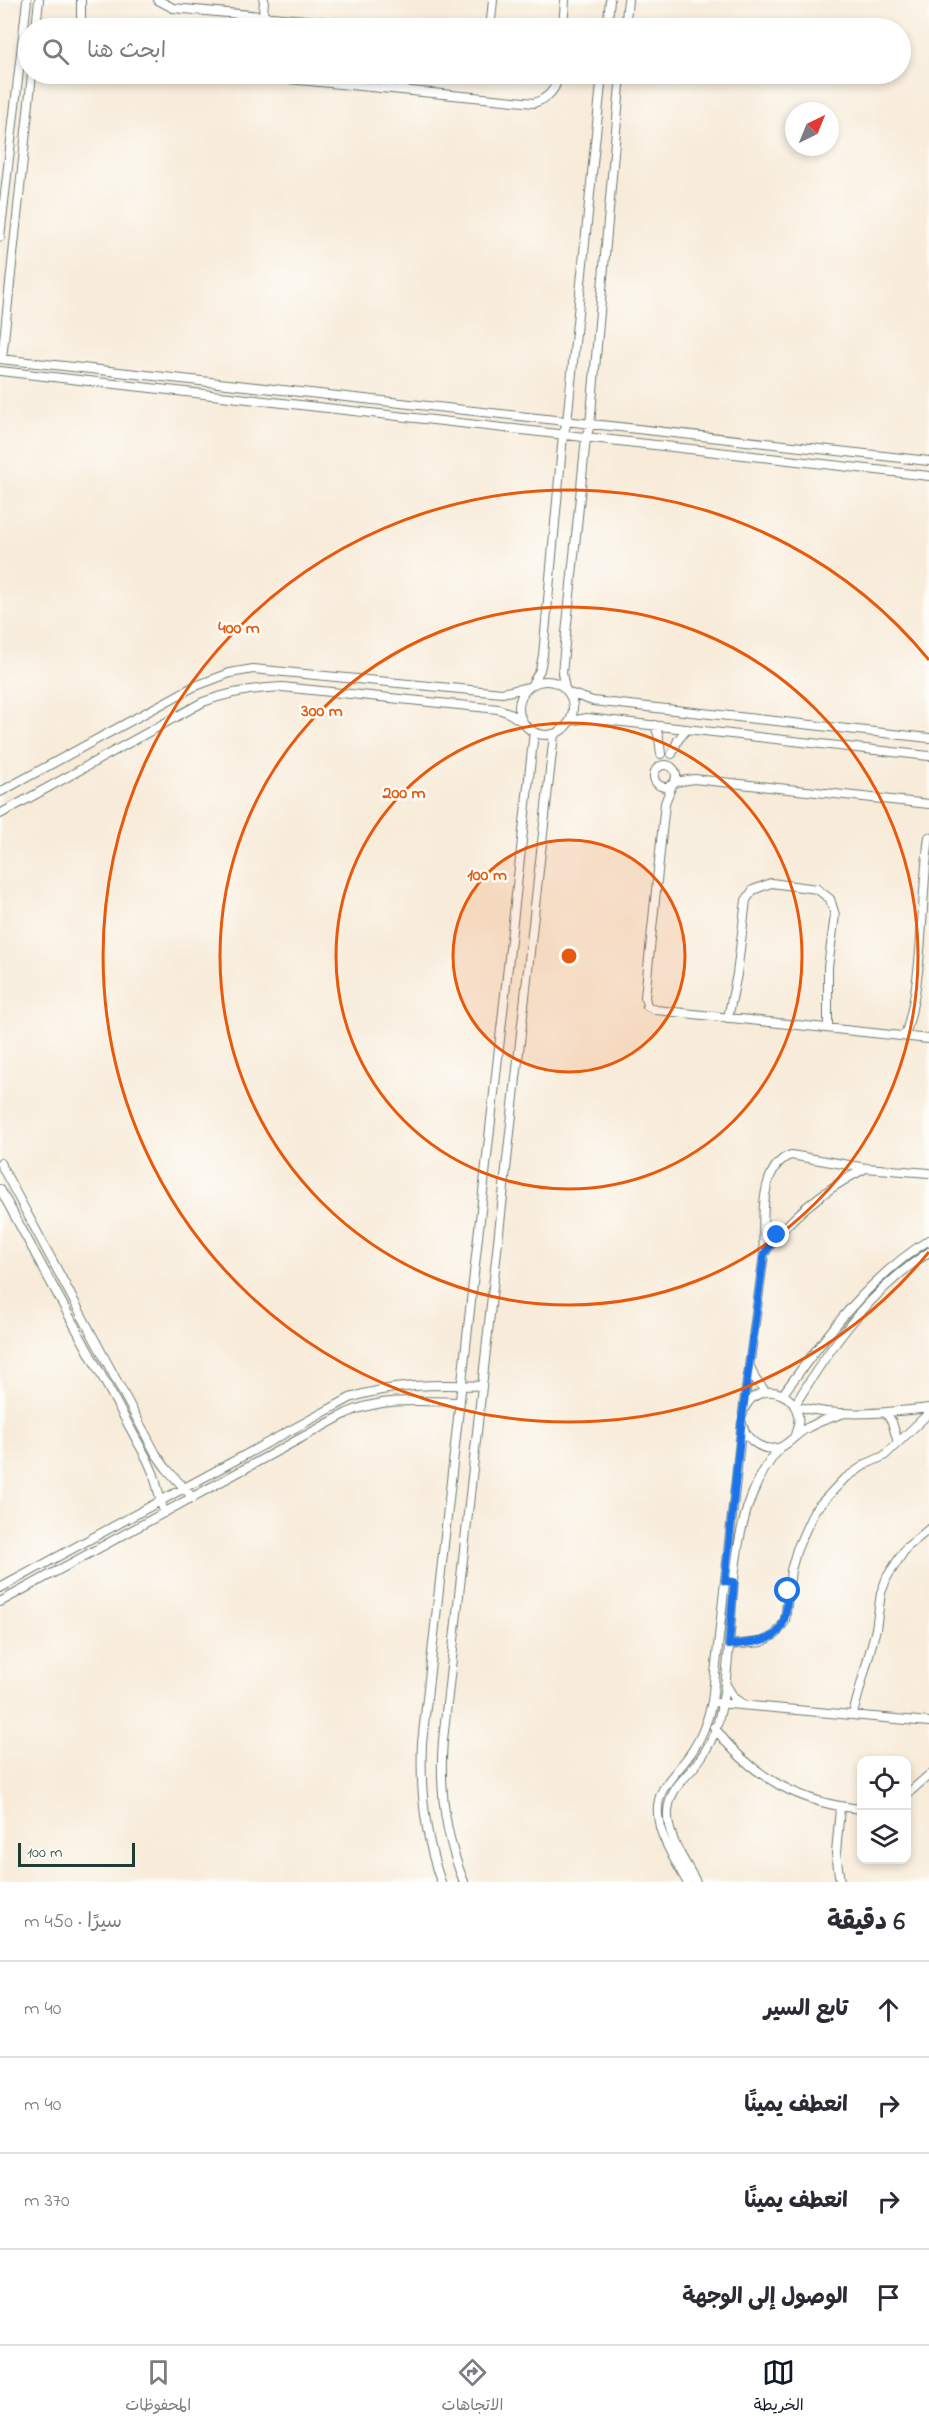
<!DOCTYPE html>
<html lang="ar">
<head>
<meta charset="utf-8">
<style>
	:root { --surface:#fff; --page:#f7f7f7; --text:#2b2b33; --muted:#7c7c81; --line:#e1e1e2; --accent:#111827 }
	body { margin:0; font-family:"Indie Flower","Playpen Sans Arabic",sans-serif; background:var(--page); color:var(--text); direction:rtl }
	.controls { position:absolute; right:18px; bottom:18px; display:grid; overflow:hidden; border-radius:12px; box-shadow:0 3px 9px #0003 }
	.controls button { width:54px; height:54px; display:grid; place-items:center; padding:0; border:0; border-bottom:2px solid var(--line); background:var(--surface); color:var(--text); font:30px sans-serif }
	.compass { position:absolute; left:785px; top:102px; width:54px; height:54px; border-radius:50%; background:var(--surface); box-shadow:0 3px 9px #0003; rotate:43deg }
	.scale { position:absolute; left:18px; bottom:15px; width:117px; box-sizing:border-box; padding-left:6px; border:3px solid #1f3d34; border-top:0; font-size:16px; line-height:21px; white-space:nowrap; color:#1f3d34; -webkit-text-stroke:4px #fdfcf7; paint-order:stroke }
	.stop { position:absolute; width:18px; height:18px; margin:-14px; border:4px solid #1a73e8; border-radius:50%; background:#fff }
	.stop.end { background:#1a73e8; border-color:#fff; box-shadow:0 2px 6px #0008 }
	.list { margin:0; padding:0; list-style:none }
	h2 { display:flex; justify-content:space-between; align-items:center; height:78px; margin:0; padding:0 24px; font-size:26px }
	h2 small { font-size:20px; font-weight:400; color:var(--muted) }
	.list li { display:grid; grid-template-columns:39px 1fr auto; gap:18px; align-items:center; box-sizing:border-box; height:96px; padding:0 24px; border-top:2px solid var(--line) }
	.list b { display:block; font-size:22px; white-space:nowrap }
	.list em { font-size:20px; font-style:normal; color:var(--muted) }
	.icon { flex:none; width:33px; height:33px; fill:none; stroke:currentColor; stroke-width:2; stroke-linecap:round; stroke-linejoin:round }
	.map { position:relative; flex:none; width:929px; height:1882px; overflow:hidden; direction:ltr }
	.search { position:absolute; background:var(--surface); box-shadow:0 3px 9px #0003; left:18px; right:18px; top:18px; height:66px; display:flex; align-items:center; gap:15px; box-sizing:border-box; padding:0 21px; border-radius:33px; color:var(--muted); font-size:22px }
	.sheet { height:462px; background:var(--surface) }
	nav { display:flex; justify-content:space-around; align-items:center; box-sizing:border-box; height:84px; border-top:2px solid var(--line); background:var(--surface); font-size:16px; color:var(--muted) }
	nav a { display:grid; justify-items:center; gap:3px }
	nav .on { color:var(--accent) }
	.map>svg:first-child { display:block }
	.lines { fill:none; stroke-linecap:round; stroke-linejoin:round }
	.minor-casing { stroke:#6b7a6e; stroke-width:10 }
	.minor { stroke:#fff; stroke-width:8 }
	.route { stroke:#1a73e8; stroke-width:8 }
	.ring { fill:none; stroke:#e8590c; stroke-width:3 }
	.centre { fill:#e8590c; stroke:#fdfcf7; stroke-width:3 }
	.ring-label { font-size:18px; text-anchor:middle; font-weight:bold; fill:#e8590c; stroke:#fdfcf7; stroke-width:5; stroke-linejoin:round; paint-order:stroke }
</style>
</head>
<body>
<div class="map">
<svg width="929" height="1882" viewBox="0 0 929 1882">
	<rect width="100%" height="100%" fill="#fdfcf7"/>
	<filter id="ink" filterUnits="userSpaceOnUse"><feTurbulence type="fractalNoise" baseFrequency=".0167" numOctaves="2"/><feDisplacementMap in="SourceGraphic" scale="12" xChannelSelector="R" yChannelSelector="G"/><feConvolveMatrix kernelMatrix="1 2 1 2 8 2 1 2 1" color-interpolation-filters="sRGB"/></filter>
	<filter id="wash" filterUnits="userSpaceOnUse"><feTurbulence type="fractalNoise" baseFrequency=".008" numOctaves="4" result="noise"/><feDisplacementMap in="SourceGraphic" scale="24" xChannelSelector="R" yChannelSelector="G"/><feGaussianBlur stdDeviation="1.35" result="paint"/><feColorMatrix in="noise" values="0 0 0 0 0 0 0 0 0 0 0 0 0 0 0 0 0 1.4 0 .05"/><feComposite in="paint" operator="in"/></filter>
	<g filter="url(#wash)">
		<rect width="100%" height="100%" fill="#f8ebd9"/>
	</g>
	<g filter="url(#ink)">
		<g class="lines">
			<!-- minor casing -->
			<g class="minor-casing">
				<path id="minor" d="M81,0V28
					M158,0L173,8L394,28
					M263,16L264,0
					M36,28L39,0
					M486,28L491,20L493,0
					M563,28L565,0
					M607,28L610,0
					M625,28L628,0
					M237,74L534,103C549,98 557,89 558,74
					M0,237L27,0
					M0,359L929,461
					M2,359L32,74
					M0,371L929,476
					M519 708a27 27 0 1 1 54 0a27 27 0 1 1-54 0Z
					M532,684L540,670L543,655L563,435L567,422L602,74
					M565,689L562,673L586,438L590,425L621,74
					M569,693L593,701L929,738
					M570,721L587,718L929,756
					M655,725L659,738L661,754
					M672,754L678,740L687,729
					M654 776a11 11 0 1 1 22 0a11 11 0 1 1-22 0Z
					M675,782L694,779L929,804
					M672,785L665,803L645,997L647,1006L656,1010L929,1039
					M0,792L193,687L230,673L253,669L502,693L529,687
					M0,814L203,702C230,692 253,688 282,687L498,709L507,712L523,722
					M728,1018L737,974L746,900L753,890L771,883L817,889L830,899L835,915L828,967V1028
					M905,1036C925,971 920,904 929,837
					M0,1163L156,1454L166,1468L193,1498
					M0,1189L147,1459L154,1475L164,1513
					M764,1254C790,1215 825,1189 866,1168
					M750,1366L755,1379L766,1392
					M783,1394C826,1336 867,1279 929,1240
					M795,1405C831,1345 870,1291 929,1252
					M795,1406C839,1418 884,1413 929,1408
					M744,1409C761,1374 812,1397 795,1435
					M743,1413L764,1254C763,1225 758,1166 791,1155L866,1168L929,1173
					M886,1413L892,1422L898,1443
					M743,1427C748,1442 765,1453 781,1447C791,1442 798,1432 809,1427C820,1421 832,1417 845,1413
					M0,1588L350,1398C390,1384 439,1384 482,1386
					M0,1602L347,1413C384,1397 421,1401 460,1402
					M729,1645L762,1642L776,1634L785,1621L791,1570L797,1549L814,1511L843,1480L866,1464L884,1456L929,1413
					M725,1683L734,1698L744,1705
					M718,1703L929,1722
					M853,1714L876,1629L881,1593L887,1577L906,1548L929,1529
					M714,1727C750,1776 801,1804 862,1809
					M906,1795L929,1775
					M441,1882C425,1837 420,1790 422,1743L534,732
					M464,1882C445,1836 439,1789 443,1740L554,734
					M687,1882C678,1865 665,1846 660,1827C650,1788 675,1778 693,1750C703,1735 708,1719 712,1702L742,1423
					M696,1882C685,1861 666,1836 668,1811C670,1788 685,1779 698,1762C707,1750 714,1736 718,1722C741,1634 717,1518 781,1447
					M840,1882L836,1853L840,1808"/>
			</g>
			<!-- minor -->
			<use href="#minor" class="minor"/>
		</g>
	</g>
	<g class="lines" filter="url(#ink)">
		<!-- route -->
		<path class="route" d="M777,1235L764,1254L742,1418L725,1581L734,1582L729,1645C775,1640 785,1641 788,1591"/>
	</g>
	<!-- distance rings -->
	<circle cx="569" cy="956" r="116" fill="#e8590c" fill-opacity=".12"/>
	<g class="ring">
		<circle cx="569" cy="956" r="116"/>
		<circle cx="569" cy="956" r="233"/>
		<circle cx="569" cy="956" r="349"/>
		<path d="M929 1252A466 466 0 1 1 929 660"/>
	</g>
	<circle cx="569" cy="956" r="9" class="centre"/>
	<g class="ring-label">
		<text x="239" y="633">400 m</text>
		<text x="322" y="716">300 m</text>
		<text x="404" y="798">200 m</text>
		<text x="487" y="880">100 m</text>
	</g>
</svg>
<div class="controls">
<button><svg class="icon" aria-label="locate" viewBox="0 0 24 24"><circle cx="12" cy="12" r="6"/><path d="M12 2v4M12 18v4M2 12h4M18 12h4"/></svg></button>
<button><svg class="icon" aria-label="layers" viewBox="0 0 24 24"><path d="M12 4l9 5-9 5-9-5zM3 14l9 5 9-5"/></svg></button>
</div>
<svg class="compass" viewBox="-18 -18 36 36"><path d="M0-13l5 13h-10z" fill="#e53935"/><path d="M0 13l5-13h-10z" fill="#7c7c81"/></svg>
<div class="scale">100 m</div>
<div class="stop" style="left:788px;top:1591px"></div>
<div class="stop end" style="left:777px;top:1235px"></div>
<div class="search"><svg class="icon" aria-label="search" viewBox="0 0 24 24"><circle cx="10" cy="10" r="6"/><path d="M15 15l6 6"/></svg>ابحث هنا</div>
</div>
<section class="sheet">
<h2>6 دقيقة<small>سيرًا · 450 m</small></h2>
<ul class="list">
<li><svg class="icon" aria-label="ahead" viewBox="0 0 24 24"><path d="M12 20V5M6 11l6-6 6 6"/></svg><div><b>تابع السير</b></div><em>40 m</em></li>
<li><svg class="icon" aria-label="right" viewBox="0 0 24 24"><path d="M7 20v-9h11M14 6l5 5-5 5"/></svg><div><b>انعطف يمينًا</b></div><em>40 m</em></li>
<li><svg class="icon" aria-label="right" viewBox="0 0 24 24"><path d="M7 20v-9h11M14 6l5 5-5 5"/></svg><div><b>انعطف يمينًا</b></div><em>370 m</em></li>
<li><svg class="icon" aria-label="arrive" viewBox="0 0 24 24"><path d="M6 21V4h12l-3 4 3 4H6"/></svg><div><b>الوصول إلى الوجهة</b></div></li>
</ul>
</section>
<nav>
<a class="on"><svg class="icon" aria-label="map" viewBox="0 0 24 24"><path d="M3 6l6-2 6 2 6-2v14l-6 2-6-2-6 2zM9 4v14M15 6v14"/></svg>الخريطة</a>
<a><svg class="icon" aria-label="directions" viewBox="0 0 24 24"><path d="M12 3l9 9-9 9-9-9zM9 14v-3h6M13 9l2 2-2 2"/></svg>الاتجاهات</a>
<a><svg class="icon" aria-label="saved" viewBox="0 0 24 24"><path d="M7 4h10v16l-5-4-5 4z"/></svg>المحفوظات</a>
</nav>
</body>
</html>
